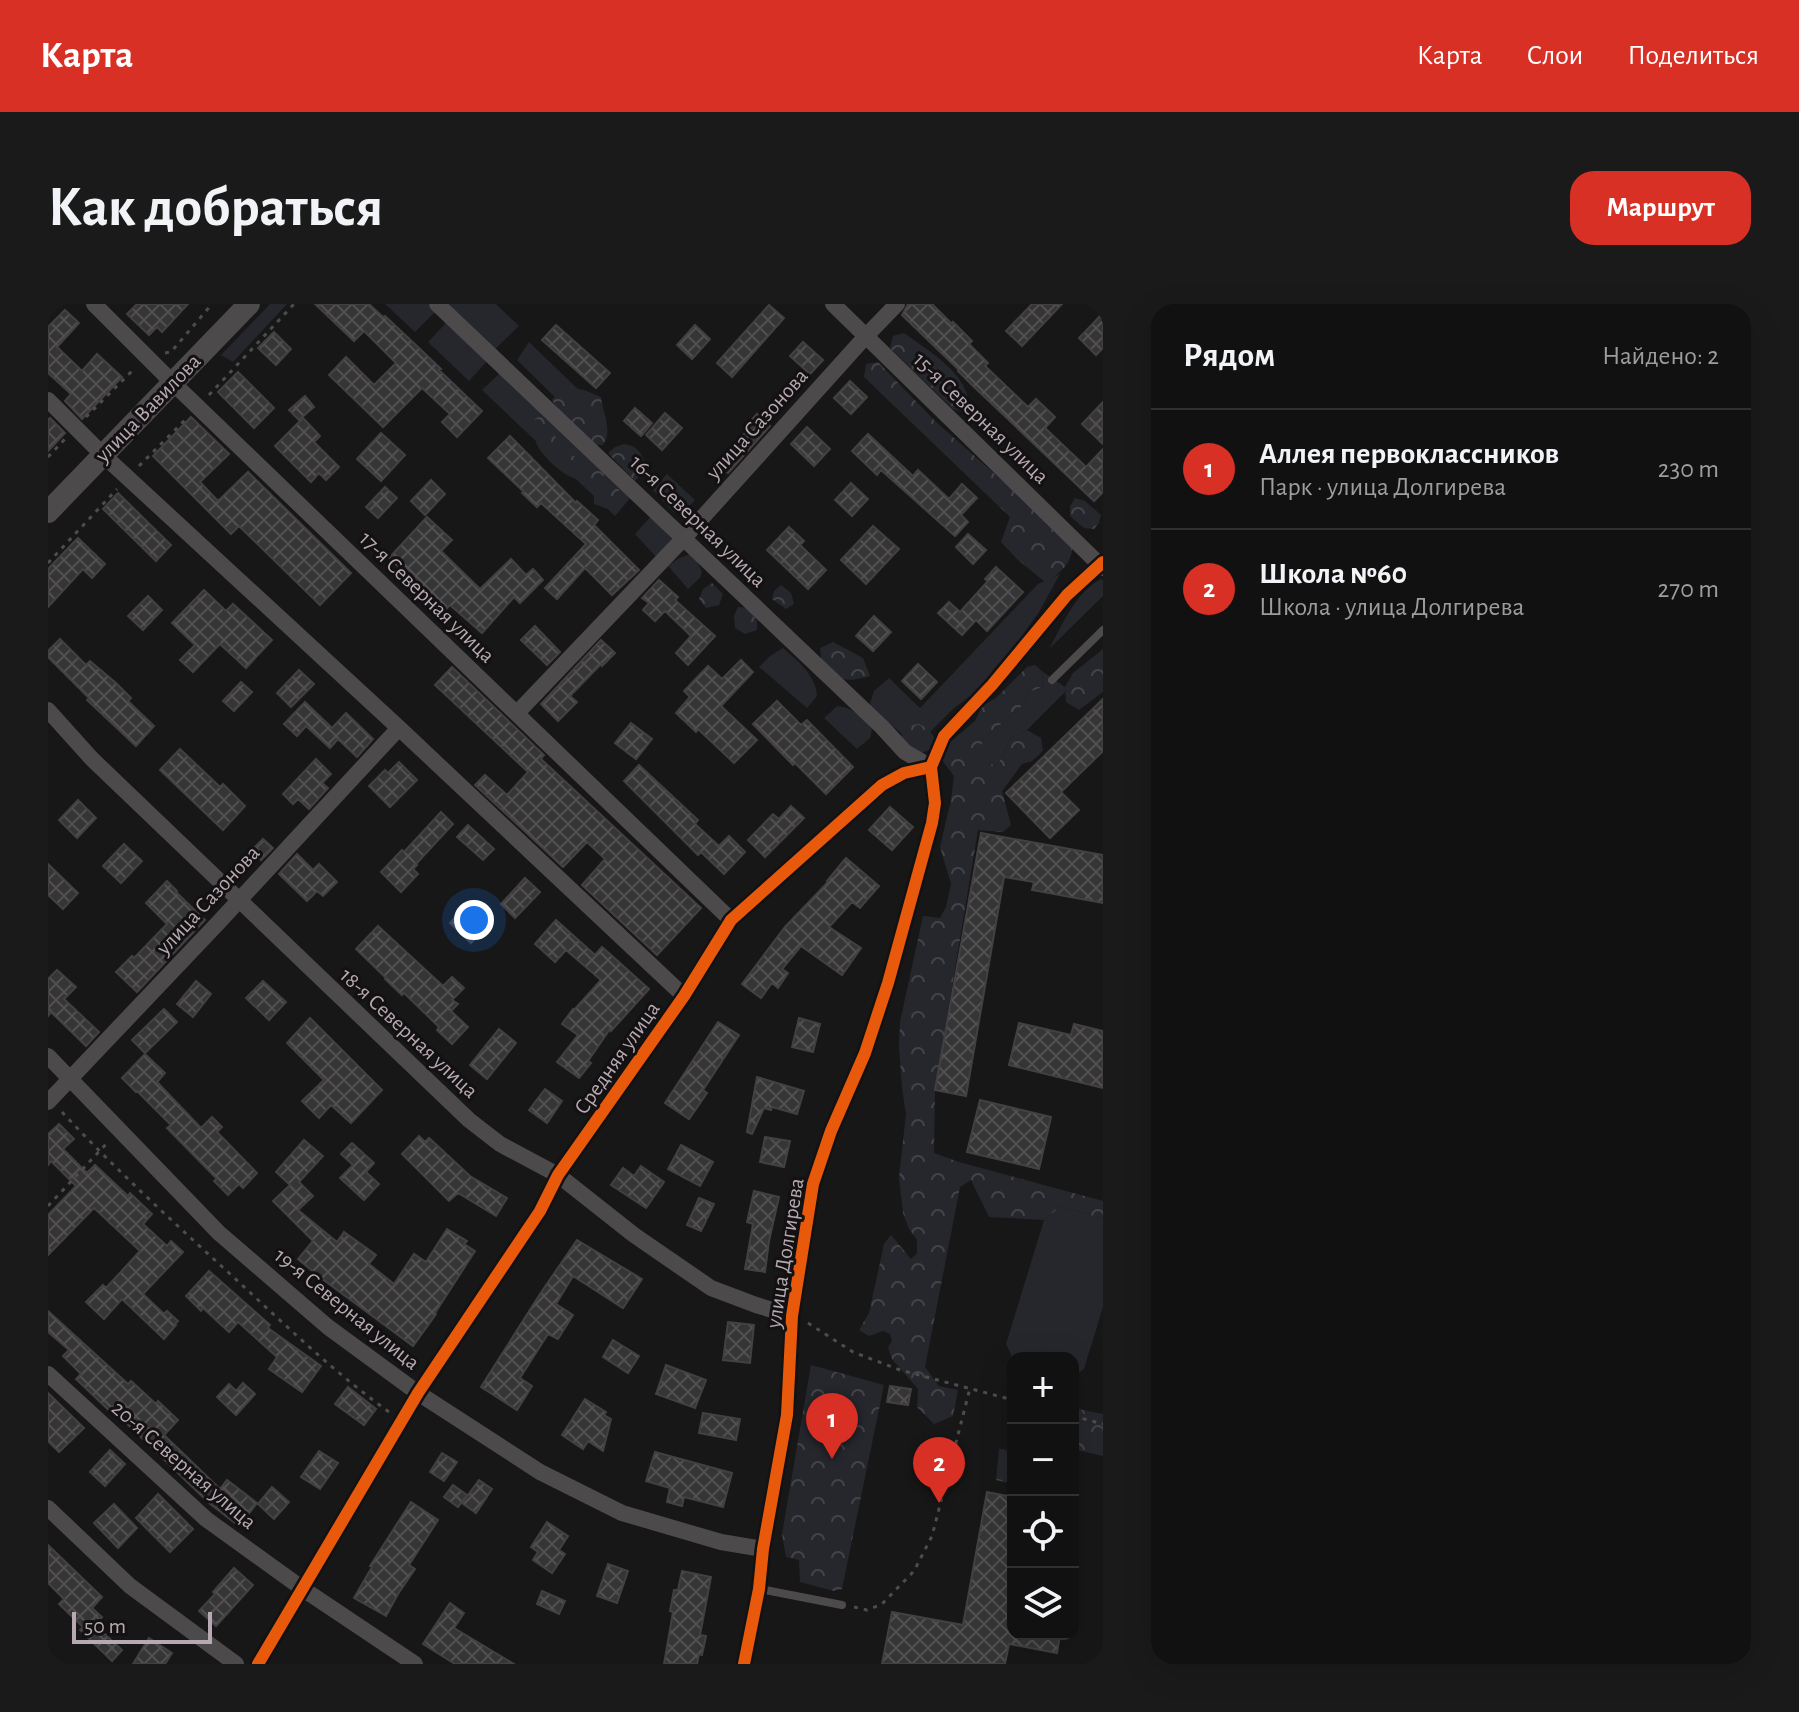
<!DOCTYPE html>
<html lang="ru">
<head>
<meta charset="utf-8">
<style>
	:root { --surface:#111; --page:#1a1a1a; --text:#f1f3f6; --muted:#9c9d9f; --line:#303131; --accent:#d93025 }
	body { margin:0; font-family:"Alegreya Sans",sans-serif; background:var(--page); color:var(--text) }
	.controls { position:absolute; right:24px; bottom:24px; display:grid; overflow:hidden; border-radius:16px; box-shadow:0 8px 32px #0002 }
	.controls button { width:72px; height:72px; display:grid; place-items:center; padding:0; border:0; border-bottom:2px solid var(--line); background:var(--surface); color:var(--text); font:40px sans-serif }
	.scale { position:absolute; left:24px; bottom:20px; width:140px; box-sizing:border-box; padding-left:8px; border:4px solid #b7a9b2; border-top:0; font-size:22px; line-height:28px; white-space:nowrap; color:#b7a9b2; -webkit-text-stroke:6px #131112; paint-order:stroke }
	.you { position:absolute; left:426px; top:616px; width:28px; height:28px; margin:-20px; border:6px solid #fff; border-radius:50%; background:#1a73e8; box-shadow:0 0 0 12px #1a73e833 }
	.badge { display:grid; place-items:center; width:52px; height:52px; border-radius:50%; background:var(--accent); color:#fff; font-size:26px; font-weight:700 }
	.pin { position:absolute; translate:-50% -66px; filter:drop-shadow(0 2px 4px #0008) }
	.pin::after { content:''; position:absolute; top:42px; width:28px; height:24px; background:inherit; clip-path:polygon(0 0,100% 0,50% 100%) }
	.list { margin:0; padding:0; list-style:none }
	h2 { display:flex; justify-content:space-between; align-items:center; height:104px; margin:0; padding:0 32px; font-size:34px }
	h2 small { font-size:26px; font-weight:400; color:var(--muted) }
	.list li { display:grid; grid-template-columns:52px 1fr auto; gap:24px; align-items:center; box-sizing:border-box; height:120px; padding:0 32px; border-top:2px solid var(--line) }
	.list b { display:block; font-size:30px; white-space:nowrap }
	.list p { margin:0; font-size:26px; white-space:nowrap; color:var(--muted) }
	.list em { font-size:26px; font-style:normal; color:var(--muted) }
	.icon { flex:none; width:44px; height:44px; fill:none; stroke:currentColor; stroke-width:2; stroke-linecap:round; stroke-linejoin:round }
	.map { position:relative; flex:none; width:1055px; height:1360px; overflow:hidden; border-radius:24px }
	header { display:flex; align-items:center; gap:48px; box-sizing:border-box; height:112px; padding:0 40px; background:var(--accent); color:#fff }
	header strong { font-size:38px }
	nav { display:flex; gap:44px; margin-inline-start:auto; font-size:28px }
	.intro { display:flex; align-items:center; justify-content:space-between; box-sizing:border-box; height:192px; padding:0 48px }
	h1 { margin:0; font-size:56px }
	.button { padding:20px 36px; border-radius:24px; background:var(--accent); color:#fff; font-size:28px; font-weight:700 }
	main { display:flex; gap:48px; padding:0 48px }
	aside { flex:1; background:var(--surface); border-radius:24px; box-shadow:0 8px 32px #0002 }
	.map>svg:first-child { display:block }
	.grass { fill:#25272d }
	.forest { fill:url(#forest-crowns) }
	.building { fill:url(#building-cross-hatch); stroke:#434042; stroke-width:2 }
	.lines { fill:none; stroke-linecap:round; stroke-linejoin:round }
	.path { stroke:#4e4c4e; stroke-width:3; stroke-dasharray:4 6; stroke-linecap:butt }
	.service { stroke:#4d4a4b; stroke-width:8 }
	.minor { stroke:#4d4a4b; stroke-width:16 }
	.tertiary { stroke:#4d4a4b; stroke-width:22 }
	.cycleway-casing { stroke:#131112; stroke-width:17 }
	.cycleway { stroke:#e8590c; stroke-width:12 }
	.labels { text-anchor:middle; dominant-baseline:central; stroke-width:6; stroke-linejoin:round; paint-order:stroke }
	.street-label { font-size:22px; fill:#b7a9b2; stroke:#131112 }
</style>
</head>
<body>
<header>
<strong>Карта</strong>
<nav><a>Карта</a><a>Слои</a><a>Поделиться</a></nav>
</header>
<div class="intro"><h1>Как добраться</h1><a class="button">Маршрут</a></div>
<main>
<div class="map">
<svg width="1055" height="1360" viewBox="0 0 1055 1360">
	<defs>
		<pattern id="forest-crowns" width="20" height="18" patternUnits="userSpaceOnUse" patternTransform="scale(2)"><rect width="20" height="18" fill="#25272d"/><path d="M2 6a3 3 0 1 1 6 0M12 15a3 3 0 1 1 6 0" fill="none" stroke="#424449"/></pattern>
		<pattern id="building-cross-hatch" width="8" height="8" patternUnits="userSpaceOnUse" patternTransform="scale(2)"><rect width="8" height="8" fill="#363536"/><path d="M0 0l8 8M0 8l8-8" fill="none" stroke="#514f51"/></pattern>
	</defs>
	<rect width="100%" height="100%" fill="#171717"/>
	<!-- grass -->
	<path class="grass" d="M222,0H239L185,58L173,51Z
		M337,0H380L388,7L367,28Z
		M400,0H448L471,22L446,46Z
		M398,19L439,57L421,77L380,38Z
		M481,38L535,90L518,104L469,56Z
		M453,68L584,192L567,212L434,86Z
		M619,170L647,196L634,210L625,208L605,186Z
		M603,212L626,237L609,254L587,230Z
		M645,249L654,268L652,274L640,285L620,262L631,254Z
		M1012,270L991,308L955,358L924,391L906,404L868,442L859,439L853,429L821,403L826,387L841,374L872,404L990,280Z
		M1053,275L1055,276V292L1001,345C1015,320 1027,289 1053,275Z
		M735,344C750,357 768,371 769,392L759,404L711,363L722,352Z
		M995,368L1017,383V388L979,426L963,434L949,462L934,457V436L972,404L981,388L994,383Z
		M789,402C804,403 814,413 824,425L822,434L809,445L776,414Z
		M1013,902L1055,915V1003L1036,1065L1025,1073V1054L965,1055L958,1040L996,916Z"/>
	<!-- forest -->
	<path class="forest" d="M856,29C882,48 918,68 922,102L916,108L905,105L842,44L845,32Z
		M830,58L887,117L1025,239C1024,259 1014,269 997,278L969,255L953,238L962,213L816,73L818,60Z
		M520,83L536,86L553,93C555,110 565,126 555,141H548L510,106L504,96L512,85Z
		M495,111L500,114C507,139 521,156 548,159L557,170C538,193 499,160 489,141C486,132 487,124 487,115Z
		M576,140C590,142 592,148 598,160L595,168L587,177L560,149L567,143Z
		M562,175L571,184L570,198L560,205L546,200V187L555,179Z
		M1027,194L1037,197L1053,211L1051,219L1046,225L1036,224L1022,212V202Z
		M664,279L675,290L671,301L658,304L651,295L655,285Z
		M733,281L743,289L746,300L738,305L724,295L726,287Z
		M690,303L701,304L709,317V326L697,330L687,324L686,312Z
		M785,338L815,354L822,372C796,379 794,377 774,361L772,344Z
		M1055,345V388L1031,406L1018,398L1017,383L1025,369Z
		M987,361L995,368L994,383L981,388L972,404L934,436V457L949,462L963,434L979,426L993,434L995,447L984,457L974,460L954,487L963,521L955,528L930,526L887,786L886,849L911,858L1055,897V915L1013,902L996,916L941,913L923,876L912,883L877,1063L891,1082L910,1086L905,1112L886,1120L869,1103L870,1085L844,1055L840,1043L844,1037L842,1030L835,1027L821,1032L811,1026L821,1009L836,940L843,931L863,955L869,949V936L861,925L855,909L851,873L858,810L854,784L851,743L852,718L875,612L892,614L898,603L903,580L892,543L903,496L906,472L894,456L901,439L927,417L934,402L948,394L979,363Z
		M871,420L881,425L887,435L886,444L871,450L852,435C857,424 859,421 871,420Z
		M763,1061L836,1081L794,1285L786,1287L752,1278L751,1256L738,1253L734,1230Z
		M1025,1104L1055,1110V1152L1025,1145Z
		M951,1145L965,1147V1180L948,1176Z"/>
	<!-- building -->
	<path class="building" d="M89,0H140L114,28L109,23L101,31L79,10Z
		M267,0H321L335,13L337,12L371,44L393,65L391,66L434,107L409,133L394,118L402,110L374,84L335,123L281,71L298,53L326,81L348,59L316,27L306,37Z
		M860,0H884L904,20L905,18L924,37L921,40L940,59L937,62L980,103L988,95L1007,113L997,124L1038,163L1055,145V188L1046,197L924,81L910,67L911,66L854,11Z
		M984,0H1014L974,42L958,27Z
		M721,1L736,14L684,73L669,59Z
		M17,6L31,19L9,43L34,67L49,50L74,73L34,115L17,97L23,90L0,69V23Z
		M1055,9V44L1048,51L1031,34Z
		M508,21L562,69L548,84L494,36Z
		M647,21L662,35L644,55L629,41Z
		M226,28L243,45L228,61L210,44Z
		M755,38L775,56L762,70L742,52Z
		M190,68L226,104L206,124L170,88Z
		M802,77L819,93L803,110L786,94Z
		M257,92L266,103L251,116L241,106Z
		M1055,98V140L1034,120Z
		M587,104L604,119L593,132L576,117Z
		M617,109L634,124L614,146L598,131Z
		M709,110L722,122L680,169L669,159L699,127L696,124Z
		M143,113L181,150L152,178L170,197L200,168L303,269L272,301L191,222L183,230L105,152Z
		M2,114L17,129L0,147V116Z
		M255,114L272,132L266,138L291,163L278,176L271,169L263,178L227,142Z
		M759,123L782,145L766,162L743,140Z
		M333,129L357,151L333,177L309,155Z
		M820,130L865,172L870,166L901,195L914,180L929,194L913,211L920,218L907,232L833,166L829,171L804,147Z
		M462,132L528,199L529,197L550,216L546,221L591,266L564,291L537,264L509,295L497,284L538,240L493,199L489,203L474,189L476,188L440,154Z
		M383,176L397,190L377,211L363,197Z
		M803,179L820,195L804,212L787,196Z
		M337,183L349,194L330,214L318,203Z
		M70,189L123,241L108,257L55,205Z
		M379,213L404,236L393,247L432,285L463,255L478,271L485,265L495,276L472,299L466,293L434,329L402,301L397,306L341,254Z
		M825,222L851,245L818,280L793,256Z
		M741,223L756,237L752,241L778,266L760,285L719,246Z
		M920,230L938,246L925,260L908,243Z
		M30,234L57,260L44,274L35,265L0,303V265Z
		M948,263L975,288L939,327L928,316L914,331L890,309L901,298L912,308L940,277L937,275Z
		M611,276L630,293L627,296L667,332L640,361L628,349L643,332L617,307L607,317L595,306L601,299L594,294Z
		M156,286L178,307L185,300L224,336L198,364L172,340L145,368L132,356L147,341L124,319Z
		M100,292L114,306L95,326L80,312Z
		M826,312L843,328L825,347L808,332Z
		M487,322L512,348L499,361L473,336Z
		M12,335L38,361L42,357L68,379L83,394L80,397L106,422L88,442L39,396L41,394L0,353V347Z
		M553,336L567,349L554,362L553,360L522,392L529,398L510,417L493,400Z
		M693,356L705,368L673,402L709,436L686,459L650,425L648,428L628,409L642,393L636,387L660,362L674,375Z
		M870,360L889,378L873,395L854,377Z
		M404,363L496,451L493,455L653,604L609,651L534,581L557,555L539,538L515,563L427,481L437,471L459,491L480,468L387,381Z
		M251,366L266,380L243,403L229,389Z
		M193,378L204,388L186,407L175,397Z
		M1055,395V447L1013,488L1031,506L1002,534L958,489Z
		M729,397L753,421L759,416L805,463L778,490L747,459L745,461L705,420Z
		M257,398L284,424L298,409L325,435L309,453L290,435L282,444L258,422L249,432L236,420Z
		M583,419L604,435L588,455L567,439Z
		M132,445L172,483L175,480L197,502L175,526L112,466Z
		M268,455L283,470L274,479L280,484L261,505L250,495L245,500L235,490Z
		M351,458L369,476L342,503L321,482L337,466L340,469Z
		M591,461L650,516L647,520L671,542L681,532L697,548L676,570L653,548L650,551L576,477Z
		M30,496L48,514L29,534L11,516Z
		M743,502L756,514L717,553L700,536L725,510L731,515Z
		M842,503L865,523L844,546L821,526Z
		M393,508L405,520L368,560L369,561L365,565L370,570L353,588L333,568L354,546L356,548Z
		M420,521L446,545L435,556L409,533Z
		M933,529L1055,551V599L984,586L986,578L956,573L918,792L887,786Z
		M215,535L225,544L213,556L203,547Z
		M76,540L94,557L73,579L55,562Z
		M249,550L265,566L271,560L289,578L275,592L269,587L259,597L231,570Z
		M798,554L831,582L812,604L804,598L781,623L813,644L794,671L753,642L734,665L740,669L730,684L724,679L713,694L694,680L737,623L780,578L779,577Z
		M0,560L30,589L15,605L0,591Z
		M477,574L492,588L467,614L453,600Z
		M119,577L129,587L128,588L157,616L89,688L68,668L84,652L86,654L119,620L98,599Z
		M423,603L441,620L423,639L402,619L415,604L419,607Z
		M508,616L547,651L554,643L601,685L563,727L562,725L540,757L543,759L531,774L509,758L530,731L514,720L525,705L526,706L553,676L518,646L507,658L487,640Z
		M330,622L395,682L404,673L416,684L404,696L410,700L403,707L420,723L404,740L389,726L391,723L356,689L354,691L337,675L338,674L308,645Z
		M9,666L28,683L16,695L51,728L38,742L3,708L0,712V675Z
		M148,677L163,690L145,713L129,700Z
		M215,677L238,698L221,716L198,694Z
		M116,705L129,718L97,749L84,736Z
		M262,714L334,786L303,819L283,801L271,814L254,797L276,776L239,739Z
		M751,714L772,720L765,748L744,743Z
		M670,718L691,731L655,786L659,789L641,815L617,799Z
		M971,719L1023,731L1026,720L1055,727V784L961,761Z
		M451,725L468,739L439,775L422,761Z
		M97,750L117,769L109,778L153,824L164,813L174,823L169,828L209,869L195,884L191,880L180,891L166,877L169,875L119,824L123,821L89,787L88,788L74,774Z
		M709,773L756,787L749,810L724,803L723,806L716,804L704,830L699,828Z
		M497,785L514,797L499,819L481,806Z
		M932,796L1003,813L991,865L919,848Z
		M11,820L26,835L15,845L39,869L47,861L80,892L82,889L104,910L95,920L119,942L123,937L135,948L95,990L116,1010L119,1007L130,1017L127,1020L128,1021L116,1035L74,995L56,1015L38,998L55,981L58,984L92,947L46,904L0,951V911L28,882L3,857L0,861V830Z
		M371,832L377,838L381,834L422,872L459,894L448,912L410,889L401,897L354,850Z
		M717,833L742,837L736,863L712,858Z
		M256,836L275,852L251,878L265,892L250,906L289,938L296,928L328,951L321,960L346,980L366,950L378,958L399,925L419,937L416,940L427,947L387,1009L388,1010L365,1042L273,974L250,955L265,937L225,897L242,881L228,868Z
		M304,839L326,859L318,868L331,880L316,896L292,874L305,861L293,850Z
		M633,841L665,858L652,882L620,865Z
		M593,862L616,878L598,904L563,881L575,864L586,872Z
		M706,887L731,893L721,937L717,968L697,965L705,920L699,918Z
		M651,894L666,900L653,927L639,921Z
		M529,936L594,975L575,1004L525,972L508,1000L525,1011L510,1035L500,1030L472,1074L484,1082L469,1106L433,1083L492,990Z
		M161,967L222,1021L220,1024L273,1062L254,1088L221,1065L229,1053L190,1018L181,1028L155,1004L153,1007L138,992Z
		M0,1007L80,1080L83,1077L108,1100L110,1097L130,1116L116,1131L172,1185L179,1176L209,1199L191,1222L161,1199L71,1112L69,1114L28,1075L33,1070L15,1052L21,1046L0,1028Z
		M680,1018L706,1021L702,1059L675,1056Z
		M565,1036L591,1052L580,1069L555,1053Z
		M618,1061L658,1076L647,1104L608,1090Z
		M195,1079L207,1090L188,1111L169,1093L181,1080L188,1087Z
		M842,1082L863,1085L860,1101L839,1098Z
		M300,1083L328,1105L316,1121L287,1100Z
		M0,1089L36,1124L11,1148L0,1137Z
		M537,1095L558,1108L556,1111L563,1115L555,1147L540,1137L535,1145L514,1131Z
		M655,1109L692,1115L688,1136L651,1129Z
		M62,1146L77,1160L57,1182L42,1168Z
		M271,1147L290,1159L272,1185L253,1173Z
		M607,1148L684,1169L675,1203L636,1193L634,1202L619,1198L622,1184L598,1177Z
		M394,1149L409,1158L396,1177L382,1168Z
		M431,1176L444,1185L428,1209L414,1199Z
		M405,1181L419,1191L410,1203L396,1193Z
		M224,1183L241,1198L226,1215L210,1200Z
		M939,1188L965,1193V1330H1012L1009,1349L961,1340L957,1360H834L844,1308L915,1321Z
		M110,1190L145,1225L122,1248L88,1214Z
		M363,1198L390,1216L361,1261L367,1265L350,1290L338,1312L306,1294L324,1263L322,1262Z
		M66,1200L89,1224L70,1244L46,1219Z
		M499,1218L520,1232L511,1246L517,1250L504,1269L485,1256L490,1248L483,1243Z
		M0,1241L54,1293L44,1304L54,1313L47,1321L74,1346L64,1357L32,1326L35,1323L11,1300L16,1295L0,1279Z
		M560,1260L580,1267L569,1299L549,1292Z
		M186,1264L205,1281L168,1322L151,1307L167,1290L165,1288Z
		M634,1267L663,1273L652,1331L658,1332L654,1351L651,1350L649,1360H616L625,1308L622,1307L626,1286H630Z
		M494,1287L517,1297L511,1310L489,1300Z
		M402,1299L416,1309L406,1324L466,1360H407L375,1340Z
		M101,1334L124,1349L117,1360H85Z"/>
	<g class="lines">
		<!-- path -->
		<path class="path" d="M117,49L123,48L164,0
			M161,91L246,0
			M38,113L87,64
			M0,153L17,135
			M91,162L139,114
			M0,259L69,185
			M14,808C66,864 123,916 180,968C232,1016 283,1066 341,1108
			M0,902L60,838
			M760,1019L805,1048L852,1066L965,1096
			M1025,1112L1055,1120
			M806,1303L819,1306L834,1300L866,1267L884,1232L922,1084"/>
		<!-- service -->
		<path class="service" d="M1004,376L1055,326
			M712,1285L794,1301"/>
		<!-- minor -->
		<path class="minor" d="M46,0L125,79L683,616
			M389,0L834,423L857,448L883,463
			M785,0L1055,264
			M0,96L54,150L351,424L636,692
			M0,406L44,455L421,816L452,840L510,871L586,931L663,984L708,1001L744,1012
			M469,409L636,234L818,32L849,0
			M0,752L171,929L280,1023L370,1089L492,1168L574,1209L673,1238L715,1245
			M0,798L170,619L351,424
			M0,1070L158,1215L255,1285L367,1360
			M0,1204L82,1282L188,1360
			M210,1360L370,1089L492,907L510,871L636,692L683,616L834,481L856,469L883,463
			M696,1360L711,1285L715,1245L739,1111L744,1012L765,880L783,827L817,749L840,679L884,519L887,499L883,463L896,432L944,381L1019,291L1055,258"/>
		<!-- tertiary -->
		<path class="tertiary" d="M0,208L201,0"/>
		<!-- cycleway casing -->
		<g class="cycleway-casing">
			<path id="cycleway" d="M210,1360L370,1089L492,907L510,871L636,692L683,616L834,481L856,469L883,463
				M696,1360L711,1285L715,1245L739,1111L744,1012L765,880L783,827L817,749L840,679L884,519L887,499L883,463L896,432L944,381L1019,291L1055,258"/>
		</g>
		<!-- cycleway -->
		<use href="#cycleway" class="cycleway"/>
	</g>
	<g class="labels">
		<!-- street labels -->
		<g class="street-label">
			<text transform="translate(100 104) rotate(-46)">улица Вавилова</text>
			<text transform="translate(933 114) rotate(44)">15-я Северная улица</text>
			<text transform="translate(709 120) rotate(-48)">улица Сазонова</text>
			<text transform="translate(650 217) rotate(44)">16-я Северная улица</text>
			<text transform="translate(379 293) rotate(44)">17-я Северная улица</text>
			<text transform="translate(160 596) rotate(-47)">улица Сазонова</text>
			<text transform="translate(361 729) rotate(43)">18-я Северная улица</text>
			<text transform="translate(569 754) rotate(-55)">Средняя улица</text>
			<text transform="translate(737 949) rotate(-81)">улица Долгирева</text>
			<text transform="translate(299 1005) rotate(39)">19-я Северная улица</text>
			<text transform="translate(136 1161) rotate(41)">20-я Северная улица</text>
		</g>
	</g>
</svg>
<div class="controls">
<button>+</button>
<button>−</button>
<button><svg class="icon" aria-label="locate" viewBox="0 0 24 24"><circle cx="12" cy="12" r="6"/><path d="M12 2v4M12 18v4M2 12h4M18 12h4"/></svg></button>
<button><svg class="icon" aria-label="layers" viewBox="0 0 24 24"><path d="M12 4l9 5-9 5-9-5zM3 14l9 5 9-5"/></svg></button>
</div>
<div class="scale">50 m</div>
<div class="you"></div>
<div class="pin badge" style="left:784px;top:1155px">1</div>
<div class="pin badge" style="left:891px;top:1199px">2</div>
</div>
<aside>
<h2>Рядом<small>Найдено: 2</small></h2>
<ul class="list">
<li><span class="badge">1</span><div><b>Аллея первоклассников</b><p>Парк · улица Долгирева</p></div><em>230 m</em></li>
<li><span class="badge">2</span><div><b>Школа №60</b><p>Школа · улица Долгирева</p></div><em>270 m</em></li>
</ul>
</aside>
</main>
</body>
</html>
